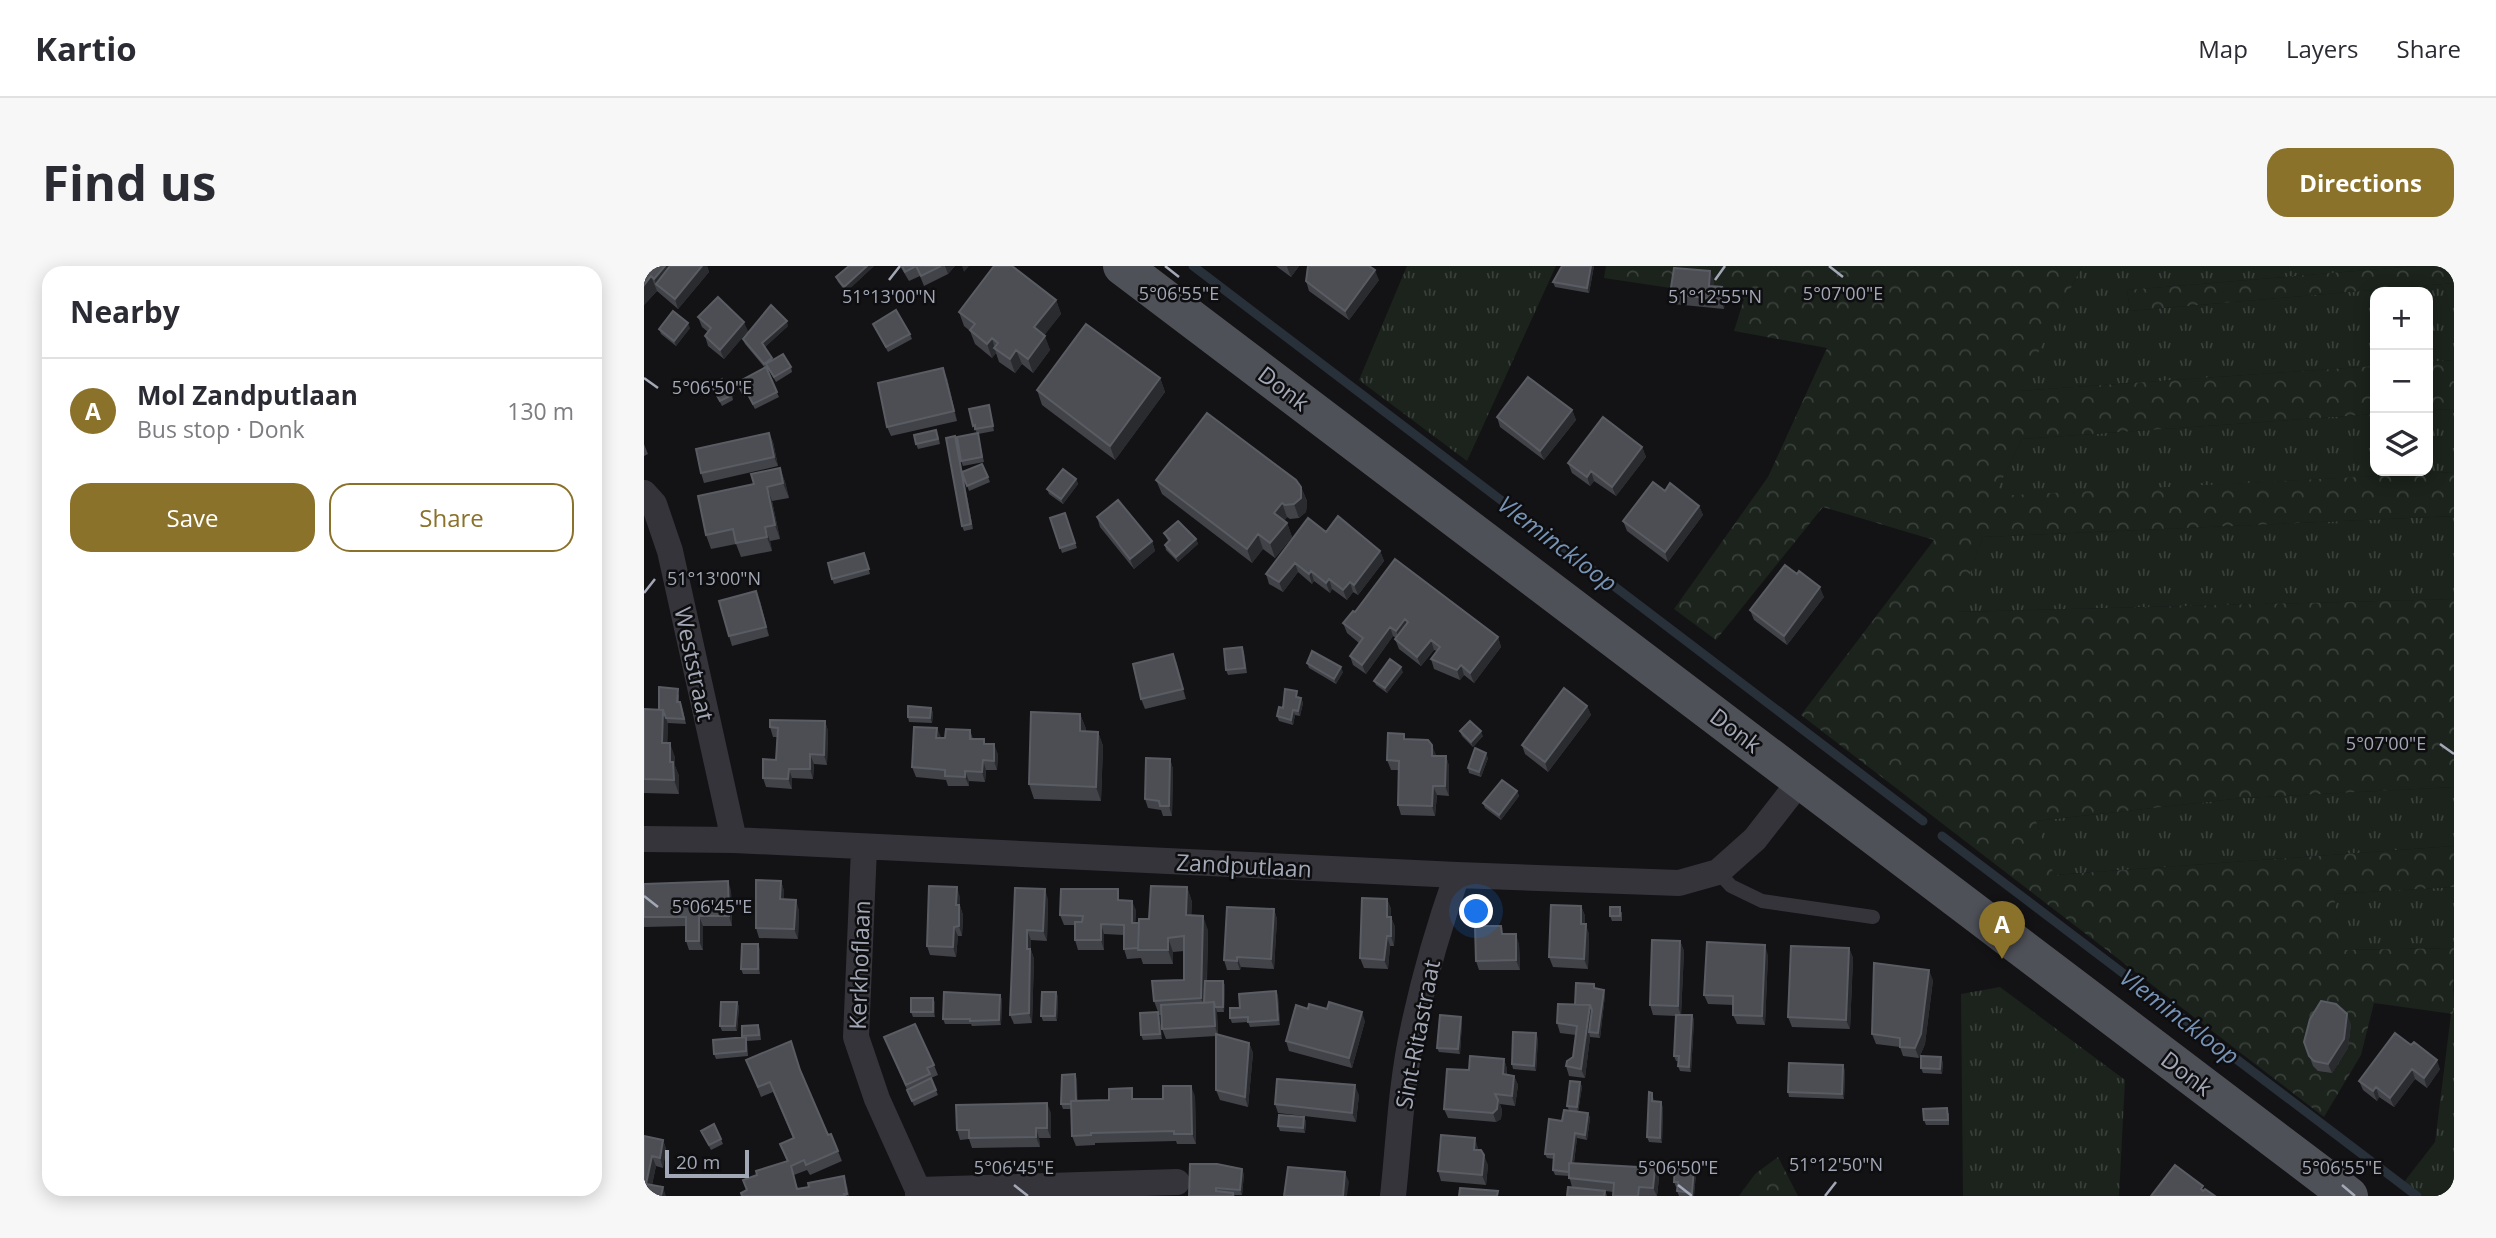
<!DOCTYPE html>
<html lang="en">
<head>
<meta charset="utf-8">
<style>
	:root { --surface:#fff; --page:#f7f7f7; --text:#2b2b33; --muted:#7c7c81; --line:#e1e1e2; --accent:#8a722b }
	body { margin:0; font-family:"Open Sans",sans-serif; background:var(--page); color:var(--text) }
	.controls { position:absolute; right:21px; top:21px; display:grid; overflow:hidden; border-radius:14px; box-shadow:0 4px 18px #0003 }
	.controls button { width:63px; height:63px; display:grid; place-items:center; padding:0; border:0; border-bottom:2px solid var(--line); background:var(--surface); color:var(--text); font:35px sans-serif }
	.scale { position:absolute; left:21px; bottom:18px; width:84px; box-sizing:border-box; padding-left:7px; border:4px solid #a3a8b6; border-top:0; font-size:19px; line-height:24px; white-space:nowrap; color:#a3a8b6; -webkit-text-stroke:5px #0e0e10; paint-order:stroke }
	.you { position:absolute; left:833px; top:646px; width:24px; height:24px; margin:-18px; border:5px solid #fff; border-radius:50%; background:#1a73e8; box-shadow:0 0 0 10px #1a73e833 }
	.badge { display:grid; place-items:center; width:46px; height:46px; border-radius:50%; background:var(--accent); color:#fff; font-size:23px; font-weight:700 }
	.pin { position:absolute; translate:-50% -58px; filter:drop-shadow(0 2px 4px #0008) }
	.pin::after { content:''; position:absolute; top:37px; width:24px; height:21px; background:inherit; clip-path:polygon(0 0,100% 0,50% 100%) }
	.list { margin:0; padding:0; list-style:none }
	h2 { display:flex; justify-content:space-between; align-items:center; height:91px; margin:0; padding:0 28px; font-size:30px }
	h2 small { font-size:23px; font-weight:400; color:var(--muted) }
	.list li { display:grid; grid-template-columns:46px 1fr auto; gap:21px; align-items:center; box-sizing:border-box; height:105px; padding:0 28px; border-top:2px solid var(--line) }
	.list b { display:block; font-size:26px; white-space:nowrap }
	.list p { margin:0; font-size:23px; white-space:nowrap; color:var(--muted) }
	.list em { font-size:23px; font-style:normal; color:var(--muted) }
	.actions { display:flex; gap:14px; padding:21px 28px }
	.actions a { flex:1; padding:16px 0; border:2px solid var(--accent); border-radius:21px; text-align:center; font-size:24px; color:var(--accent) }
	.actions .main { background:var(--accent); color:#fff }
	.icon { flex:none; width:38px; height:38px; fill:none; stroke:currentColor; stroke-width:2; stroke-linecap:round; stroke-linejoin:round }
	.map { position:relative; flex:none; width:1810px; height:930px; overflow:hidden; border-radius:21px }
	header { display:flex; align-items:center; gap:42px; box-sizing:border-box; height:98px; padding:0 35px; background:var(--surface); border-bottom:2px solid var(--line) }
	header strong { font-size:33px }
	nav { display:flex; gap:38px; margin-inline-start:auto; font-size:24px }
	.intro { display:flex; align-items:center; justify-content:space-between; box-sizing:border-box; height:168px; padding:0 42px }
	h1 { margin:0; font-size:49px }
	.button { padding:18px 32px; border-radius:21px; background:var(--accent); color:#fff; font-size:24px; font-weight:700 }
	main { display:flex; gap:42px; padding:0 42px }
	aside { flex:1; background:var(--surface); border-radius:21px; box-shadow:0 4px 18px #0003 }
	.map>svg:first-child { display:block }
	.grass { fill:url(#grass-tufts) }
	.forest { fill:url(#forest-crowns) }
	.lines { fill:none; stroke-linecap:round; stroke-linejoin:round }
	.stream { stroke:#28303a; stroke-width:9 }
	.lane { stroke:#34343a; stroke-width:14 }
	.street { stroke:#34343a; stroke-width:26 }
	.primary { stroke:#4f5159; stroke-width:38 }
	.wall { fill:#414348 }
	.shaded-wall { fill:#2a2b2f }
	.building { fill:#4c4e54; stroke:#5a5c63; stroke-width:2 }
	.ticks { fill:none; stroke:#a3a8b6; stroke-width:2.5 }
	.labels { text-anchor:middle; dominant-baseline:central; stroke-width:5; stroke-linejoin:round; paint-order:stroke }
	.street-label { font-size:23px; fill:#a3a8b6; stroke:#0e0e10 }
	.water-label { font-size:24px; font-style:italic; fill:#7793b5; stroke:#0e0e10 }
	.ticks-label { font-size:18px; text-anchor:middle; fill:#a3a8b6; stroke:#0e0e10; stroke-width:5; stroke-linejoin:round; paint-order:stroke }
</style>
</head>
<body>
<header>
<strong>Kartio</strong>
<nav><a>Map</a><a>Layers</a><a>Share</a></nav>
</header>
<div class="intro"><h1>Find us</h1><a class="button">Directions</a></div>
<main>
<aside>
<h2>Nearby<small></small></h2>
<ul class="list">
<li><span class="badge">A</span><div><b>Mol Zandputlaan</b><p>Bus stop · Donk</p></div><em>130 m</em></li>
</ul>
<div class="actions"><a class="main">Save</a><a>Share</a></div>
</aside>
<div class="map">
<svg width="1810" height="930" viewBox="0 0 1810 930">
	<defs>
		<pattern id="grass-tufts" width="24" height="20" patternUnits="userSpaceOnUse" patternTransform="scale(1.75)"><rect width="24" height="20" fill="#1b231c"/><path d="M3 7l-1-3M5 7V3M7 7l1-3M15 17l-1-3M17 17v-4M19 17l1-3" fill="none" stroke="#39403b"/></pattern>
		<pattern id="forest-crowns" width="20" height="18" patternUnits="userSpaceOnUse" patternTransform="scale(1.75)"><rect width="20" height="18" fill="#1b231c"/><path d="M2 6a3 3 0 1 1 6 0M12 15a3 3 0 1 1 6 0" fill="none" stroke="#39403b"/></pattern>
	</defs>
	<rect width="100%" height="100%" fill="#131315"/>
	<!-- grass -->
	<path class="grass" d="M763,0H912L823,195L715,114Z
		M1438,0H1773L1483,24L1486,45L1810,17V94L1784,96V26H1731V100L1374,125Z
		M1810,143V206L1349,231L1378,173L1731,148V205H1784V144Z
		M1810,250V333L1311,346L1339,271Z
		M1810,521V580L1409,609L1392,555L1599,532Z
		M1810,621V682L1695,684L1690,628Z
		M1356,721L1481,814L1475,930H1319L1317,728Z
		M1810,724V930H1770L1757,920L1791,876Z"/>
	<!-- forest -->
	<path class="forest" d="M962,0H1438L1375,125L1731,100V148L1378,173L1350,230L1810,206V250L1339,271L1312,346L1810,333V521L1599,532L1392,555L1410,609L1810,580V621L1690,628L1696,684L1810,682L1809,748L1730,737L1717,789L1680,851L1157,449L1290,274L1179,241L1072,374L1030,343L1124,211L1183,82L1090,65L1100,33L960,12Z
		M1773,0H1810V17L1486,45L1483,24Z
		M1810,94V143L1784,144V96Z
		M1134,891L1154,930H1095L1111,908Z"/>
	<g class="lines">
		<!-- stream -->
		<path class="stream" d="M549,0L1279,555
			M1298,570L1773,930"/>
		<!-- lane -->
		<path class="lane" d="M1074,606L1087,620L1118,635L1229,651"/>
		<!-- street -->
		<path class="street" d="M0,227L10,238L26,285L90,574
			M0,573L90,574L813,609L1035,617L1074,606L1111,573L1157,514
			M220,582L212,771L233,833L274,924V930
			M274,924L533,916
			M749,930C755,875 757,818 769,764C780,711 795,660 813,609"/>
		<!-- primary -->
		<path class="primary" d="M478,0L1705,930"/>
	</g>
	<!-- wall -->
	<path class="wall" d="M0,0H63L65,6L34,43L13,25L0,39Z
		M230,0L202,26L194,16L192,11Z
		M256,0H311L304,8L280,20L276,10L265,15Z
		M632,0H655L647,11Z
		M950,0L945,27L911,21L909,16Z
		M735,14L705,54L665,25L662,15Z
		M1070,15L1069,20L1081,31L1080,43L1029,38L1026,28Z
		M412,34L417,48L400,69L406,84L389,107L378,98L371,107L355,96L352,87L348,92L331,78L326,65L320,60L315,46Z
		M54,51L104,65L80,93L64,80L61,70L64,66L58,61Z
		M229,58L266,68L268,73L244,86Z
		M144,60L121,81L128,94L147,101L148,106L132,116L123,101L122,102L135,131L111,143L103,128L100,131L94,118L121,102L101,78L99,73Z
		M46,62L32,80L17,68L15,63Z
		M303,112L313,155L247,170L243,161Z
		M516,112L521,126L471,194L398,139L393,124Z
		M67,119L88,129L89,134L78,140Z
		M346,144L350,165L334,168L340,196L319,200L317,195L333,167L329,160Z
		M928,144L932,154L900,194L856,161L853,151Z
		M125,167L129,176L134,200L60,217L57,207Z
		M294,169L296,178L274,183L272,178Z
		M311,170L318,206L344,211L346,216L325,225L319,209L329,263L320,265L318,260Z
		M0,178L4,188L0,190Z
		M998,181L1002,191L972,230L950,215L946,220L928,207L924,197Z
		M136,202L141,216L145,232L128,235L136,273L126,275L128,285L97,291L92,278L67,283L62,269L110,218Z
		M432,213L434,218L419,238L405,228L403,223Z
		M512,214L657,221L663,235L662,246L655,252L646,253L643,251L640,255L643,257L648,271L631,292L619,283L608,297L518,228Z
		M1055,240L1059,249L1024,296L983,265L979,255Z
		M421,247L433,282L418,287L406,252Z
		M453,251L508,275L511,285L490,303L456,261Z
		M682,266L736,285L740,295L714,329L709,326L703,334L688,323L686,327L670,315L668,318L654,306L639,326L625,318L622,308Z
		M520,267L552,273L554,278L534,296L522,284L521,279L524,275Z
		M220,287L226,308L190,318L188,313Z
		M751,293L854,371L857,381L830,417L820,409L816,414L790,403L787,393L793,385L790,384L777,400L755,383L751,373L752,372L749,370L722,408L709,399L706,390L715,377L703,367L699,357L711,346Z
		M1153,308L1180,331L1143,379L1110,354L1106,344Z
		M116,335L125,370L88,380L85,370Z
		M598,381L600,386L603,407L584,409L582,404Z
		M529,388L542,433L501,443L497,433Z
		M663,397L699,406L692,418L665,402Z
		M759,406L743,427L732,419L730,415Z
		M35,428V436H36L38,441L42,458L24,457L23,477L31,491V500L35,510V528L0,527V443L15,444Z
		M655,430V432H657L659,437L656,450L651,449L649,459L635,455L633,450L639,442Z
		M943,440L947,449L904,506L881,488L878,479Z
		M287,442L289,447L288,457L265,456L264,451Z
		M436,448L442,463L441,466H454L459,480L457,535L390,533L385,518Z
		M181,455L184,465L183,499L170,498L169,513L148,512V523L122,521L119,512L132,494L133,471H129L126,461Z
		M326,464L329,473L342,478L354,488L353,504H342L341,516L325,515V520H304L302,514L272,511L268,501L297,472H301Z
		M816,465L839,470L829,481L818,470Z
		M761,473L792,489V490H802L805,500V530L793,529L791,550L757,549L754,539L755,504H747L743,494Z
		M844,492L837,511L825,507L824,502Z
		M526,493L529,503L528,550H519L517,544L504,542L501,533Z
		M873,525L875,530L857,554L841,542L839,537Z
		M137,615L140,625V633L155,644L154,673L115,672L112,662Z
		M0,618L87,624L88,660H59V684H45L42,675V660L0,661Z
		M543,621L548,636L547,649L564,664L563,715H579L581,720L580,746H573L574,769L605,777L609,787L604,841L576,834L572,824V770L522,773L518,763V749H515L518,773L499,774L497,769L514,746L510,735L540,714V685L529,686V698H499L497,692L483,693L480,683V669L460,668V684H434L431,674V659H420L416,649L477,634L492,644L491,657H495L505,653Z
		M371,622L404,633L403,675L387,674V684L390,693L388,757L370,758L366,749Z
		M316,631V640L319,649L318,670H314L312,691L286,689L283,680Z
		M743,633L747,643V651L751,661L750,680H746L744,703L720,702L716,692Z
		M937,640L941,650V658L945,668L944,703L909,701L905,691Z
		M630,643L633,653L630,703L597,701L596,704H583L580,694Z
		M978,646V655H968L966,650Z
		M860,668L875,678L876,704H835L832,695Z
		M1036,675L1040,685L1037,749H1048L1050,754L1047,806L1036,805L1034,800V795H1032L1030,790L1032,750L1009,749L1006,739Z
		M1205,682L1209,692L1206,763L1148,761L1144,751Z
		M116,683V708H99L97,703Z
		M1124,689L1121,759L1093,758L1089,749V739L1064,738L1060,729Z
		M1289,714L1281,778L1275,792L1259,790L1256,781L1232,778L1228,768Z
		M952,723L961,729L956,772L946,771L941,812L925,810L922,800L929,791L932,769L916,767L913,757L931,739Z
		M632,725L634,730L636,759L606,761L604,756L588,757L586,752L596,742Z
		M412,726L414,731L413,755H399L397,750Z
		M356,729L358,734L357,759L328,760L327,758H301L299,753Z
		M289,732L291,737V751H269L267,746Z
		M93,736L95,741L93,765H78L76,760Z
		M721,755L708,802L645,785L642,775Z
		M818,756L816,788L795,786L793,782Z
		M1707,758L1704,782L1688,807L1674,805L1669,800L1660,776Z
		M114,759L116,764L117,774L103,775L104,790L72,793L70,788L98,771V770Z
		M1751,767L1796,803L1783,822L1771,813L1750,841L1735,831L1733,835L1719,824L1715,815Z
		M240,771L290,799L294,809L287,812L294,829L270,840Z
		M894,772L892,805L869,803L868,798Z
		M860,793L863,803V809L870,810L874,819L871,840L856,838L858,844L857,853L852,856L804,852L800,843L825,804Z
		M102,794L158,807L184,869L187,868L198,895L166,909L163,904L150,909L153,922L203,920L205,930H98L113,909L143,896L136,878L149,872L129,826L117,831Z
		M1299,796L1298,808L1279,807L1277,802Z
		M1201,804L1200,833L1145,831L1144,826Z
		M433,813V835L519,833L551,830L552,878H533L532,875L451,877V879L432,880L428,870L427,843H419L417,838Z
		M936,816L938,821L934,846L925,844L923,840Z
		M715,829L712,856L634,847L631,838Z
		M1010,831V835L1019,841L1018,877L1005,876L1003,871Z
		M407,847V872H395L396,881L328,882L325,873L316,874L313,864Z
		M944,847L946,852L943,874L933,872L930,897L1011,902L1015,912L1013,930H969L970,926L961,925L963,930H923L928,921L925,910L911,909L909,904L910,893L903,892L901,888L918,855Z
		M1305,847V859H1282L1280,854Z
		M660,851L662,856L661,867L636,865L634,860Z
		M57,865L77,873L79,878L67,884Z
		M0,870L19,874L22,883L19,902L12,900L8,919L0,930Z
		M834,882V884L844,899L842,919L797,915L794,905Z
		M1052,907L1050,930H1035L1033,925V921H1032L1030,916Z
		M600,908L598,929H590L591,930H545Z"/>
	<!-- shaded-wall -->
	<path class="shaded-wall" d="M21,0H38L12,18L10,13Z
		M58,0H63L65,6L34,43L31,33Z
		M223,0H230L202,26L200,21Z
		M301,0H311L304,8Z
		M318,0H325L320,6Z
		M644,0H655L647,11L643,1Z
		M947,0H950L945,27L943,22Z
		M731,4L735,14L705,54L701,45Z
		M1066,5L1070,15L1068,30L1065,20Z
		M7,10L13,25L0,39V19Z
		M1078,21L1081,31L1080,43L1077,34Z
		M412,34L417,48L396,75L390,61Z
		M143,55L144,60L120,82L118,77Z
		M100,56L104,65L80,93L76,84Z
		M44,57L46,62L32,80L30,75Z
		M401,70L406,84L389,107L384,93Z
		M348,72L352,87L348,92L343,78Z
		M372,84L378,98L371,107L366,93Z
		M299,102L303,112L313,155L310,145Z
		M516,112L521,126L471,194L466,180Z
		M101,123L103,128L100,131L98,126Z
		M928,144L932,154L900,194L896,185Z
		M125,167L129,176L134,200L130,191Z
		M311,170L313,175L329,263L327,258Z
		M998,181L1002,191L972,230L968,221Z
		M136,202L141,216L145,232L139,217Z
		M947,205L950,215L946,220L943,211Z
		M432,213L434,218L419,238L417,233Z
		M123,221L128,235L136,273L131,259Z
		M657,221L663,235V240L662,246L655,252L650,238Z
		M638,237L643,251L635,261L630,247Z
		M1055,240L1059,249L1024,296L1021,286Z
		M643,257L648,271L631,292L626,277Z
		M121,261L126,275L128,285L123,271Z
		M614,268L619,283L608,297L603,283Z
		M552,273L554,278L534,296L532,291Z
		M508,275L511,285L490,303L486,293Z
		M736,285L740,295L714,329L710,319Z
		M651,297L654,306L639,326L635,316Z
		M667,305L670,315L668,318L665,308Z
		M685,313L688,323L686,327L682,317Z
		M706,316L709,326L703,334L699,324Z
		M1176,321L1180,331L1143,379L1140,370Z
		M112,325L116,335L125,370L122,361Z
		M761,353L764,363L756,375L752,365Z
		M746,361L749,370L722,408L718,399Z
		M854,371L857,381L830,417L826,407Z
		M787,374L790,384L777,400L773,391Z
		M529,388L533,397L542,433L539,423Z
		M817,399L820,409L816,414L813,404Z
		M697,401L699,406L692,418L690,413Z
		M757,401L759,406L743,427L741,422Z
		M657,432L659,437L656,450L654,445Z
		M943,440L947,449L904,506L901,496Z
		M287,442L289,447L288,457L286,452Z
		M19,444L24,458L23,491L18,477Z
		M649,444L651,449L649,459L647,454Z
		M436,448L442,463L441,480L436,465Z
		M181,455L184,465L183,499L180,489Z
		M293,462L297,471L296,482L292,472Z
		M837,465L839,470L829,481L827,476Z
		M454,466L459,480L457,535L452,521Z
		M26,477L31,491V500L35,510V528L30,514L26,496Z
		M350,478L354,488L353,504L350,495Z
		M788,479L792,489V500L788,490Z
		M842,487L844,492L837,511L835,506Z
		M166,488L170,498L169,513L166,503Z
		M802,490L805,500V530L801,520Z
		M526,493L529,503L528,550L525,540Z
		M339,494L342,504L341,516L338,506Z
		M145,503L148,512V523L144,513Z
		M321,505L325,515V520L321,511Z
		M789,520L793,529L791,550L788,540Z
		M873,525L875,530L857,554L855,549Z
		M84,615L87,624L88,660L85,650Z
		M137,615L140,625V643L136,633Z
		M313,621L316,631V640L319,649L318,670L315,660L312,639Z
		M543,621L548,636L547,663L542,649Z
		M401,623L404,633L403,675L399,665Z
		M743,633L747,643V661L743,651Z
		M152,634L155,644L154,673L150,663Z
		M488,635L492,644L491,667L488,657Z
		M937,640L941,650V668L937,658Z
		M630,643L633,653L630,703L627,693Z
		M55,650L59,660V684L55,675Z
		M559,650L564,664L562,741H560L557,732Z
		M747,651L751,661L750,680L747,670Z
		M457,658L460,668V684L457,674Z
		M942,658L945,668L944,703L940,693Z
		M310,661L314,670L312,691L309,681Z
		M383,664L387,674V684L390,693L388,757L385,747L383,683Z
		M872,668L875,678L876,704L872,694Z
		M743,670L746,680L744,703L740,694Z
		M524,672L529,686V698L524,684Z
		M1036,675L1040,685L1037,750L1034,740Z
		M114,678L116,683V708L114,703Z
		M1121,679L1124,689L1121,759L1118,750Z
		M1205,682L1209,692L1206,763L1202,754Z
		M593,691L597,701L596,704L593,695Z
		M1285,704L1289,714L1281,778L1275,792L1271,782Z
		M579,715L581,720L580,746L579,741Z
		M960,724L961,729L956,772L954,767Z
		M632,725L634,730L636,759L634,754Z
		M412,726L414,731L413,755L411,750Z
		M356,729L358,734L357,759L355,754Z
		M289,732L291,737V751L289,746Z
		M93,736L95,741L93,765L91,760Z
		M570,736L573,746L574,770L571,760Z
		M946,739L949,749L945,766L946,771L941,812L937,803Z
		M514,746L516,751L518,773L516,768Z
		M718,746L721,755L708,802L705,792Z
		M1703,748L1707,758L1704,782L1688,807L1684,798Z
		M1048,749L1050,754L1047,806L1045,801Z
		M817,751L818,756L816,788L814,783Z
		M892,767L894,772L892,805L890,800Z
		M605,777L609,787L604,841L601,831Z
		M1297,791L1299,796L1298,808L1296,803Z
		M860,793L863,803L862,818L859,808Z
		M1793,794L1796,803L1783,822L1780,812Z
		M1199,799L1201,804L1200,833L1198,828Z
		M1768,803L1771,813L1750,841L1746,832Z
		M431,808L433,813L434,843L432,838Z
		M870,810L874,819L871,840L868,830Z
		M936,816L938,821L934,846L933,841Z
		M711,819L715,829L712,856L708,847Z
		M547,820L551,830L552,878L548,868Z
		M1732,821L1735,831L1733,835L1729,825Z
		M854,834L858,844L857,853L852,856L849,847Z
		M1017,836L1019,841L1018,877L1016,872Z
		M403,837L407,847V872L403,862Z
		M944,847L946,852L943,874L941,869Z
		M660,851L662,856L661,867L659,862Z
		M392,862L395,872L396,881L392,871Z
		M931,867L933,872L928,911L926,906Z
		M831,872L834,882V893L830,884Z
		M19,874L22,883L19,902L16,892Z
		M840,889L844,899L842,919L838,909Z
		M8,890L12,900L6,927L2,918Z
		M1011,902L1015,912L1013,930L1009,922Z
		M1050,902L1052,907L1050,930H1049L1048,927Z
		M598,903L600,908L598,929L596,924Z
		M701,906L705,916L703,930H699Z
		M200,910L203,920L205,930H203Z
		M19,921L22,930H17Z"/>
	<!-- building -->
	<path class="building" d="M0,0H21L10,13L7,10L0,19Z
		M26,0H58L31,33L12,18Z
		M205,0H223L200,21L192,11Z
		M258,0H297L277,10L272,0L261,6Z
		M350,0H368L412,34L390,61L401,70L384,93L372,84L366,93L350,82L354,77L348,72L343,78L326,64L331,58L315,46Z
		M664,0H725L731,4L701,45L662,15Z
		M918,0H947L943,22L909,16Z
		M1030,2L1066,5L1065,20L1078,21L1077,34L1026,28Z
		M74,31L100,56L76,84L61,70L67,62L54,51Z
		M127,39L143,55L118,77L128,92L120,98L99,73Z
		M252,44L266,68L242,81L229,58Z
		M29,45L44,57L30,75L15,63Z
		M442,58L516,112L466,180L393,124Z
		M139,88L147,101L130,111L122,98Z
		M122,101L133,126L109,138L101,123L98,126L94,118L96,115Z
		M299,102L310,145L243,161L234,117Z
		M884,111L928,144L896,185L853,151Z
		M78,113L88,129L76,135L67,119Z
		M345,139L349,160L331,163V159L329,160L325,143Z
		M563,147L652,214L657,221V232L650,238L641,239L638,237L630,247L643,257L626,277L614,268L603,283L512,214Z
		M959,151L998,181L968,221L947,205L943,211L924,197Z
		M292,164L294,173L272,178L270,169Z
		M125,167L130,191L57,207L52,183Z
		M334,167L338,191L317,195L313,171Z
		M311,170L327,258L318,260L302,172Z
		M338,198L344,211L323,220L318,206Z
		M136,202L139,217L123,221L131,259L121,261L123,271L92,277L89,263L62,269L54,230L110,218L107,208Z
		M419,203L432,213L417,233L403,223Z
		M1009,216L1021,225L1026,217L1055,240L1021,286L979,255Z
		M474,234L508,275L486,293L453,251Z
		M421,247L431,277L416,282L406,252Z
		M694,250L736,285L710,319L706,316L699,324L685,313L682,317L667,305L665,308L651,297L635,316L622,308L664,252L682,266Z
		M534,255L552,273L532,291L521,279L526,274L520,267Z
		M220,287L225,303L188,313L184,297Z
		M751,293L854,371L826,407L817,399L813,404L787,393L796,381L787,374L773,391L751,373L764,356L761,353L752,365L746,361L718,399L706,390L719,372L699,357L709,345L711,346Z
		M1141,299L1153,308L1155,305L1176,321L1140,370L1106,344Z
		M112,325L122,361L85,370L75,335Z
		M598,381L601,402L582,404L580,383Z
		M668,385L697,401L690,413L663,397Z
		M529,388L539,423L497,433L489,398Z
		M746,393L757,401L741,422L730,415Z
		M15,421L34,423L33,436H36L40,453L22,452L19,444H15Z
		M920,422L943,440L901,496L878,479Z
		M641,423L653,425L652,431L657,432L654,445L649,444L647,454L633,450L635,441L639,442Z
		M264,440L287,442L286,452L264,451Z
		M0,443L19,444L18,477H26V496H29L30,514L0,513Z
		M387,446L436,448V465L454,466L452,521L385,518Z
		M126,454L181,455L180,489L166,488V503H145L144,513L119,512V493L132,494L134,462L126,461Z
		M826,455L837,465L827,476L816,465Z
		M270,461L293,462L292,472H301L302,463L326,464V473H340V478H350V495L339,494L338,506L321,505V511L301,510V504L268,501Z
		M744,467L760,468V473L784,474L788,479V490H802L801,520H789L788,540L754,539L755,495L743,494Z
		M831,482L842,487L835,506L824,502Z
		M502,492L526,493L525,540H516L515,535L501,533Z
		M858,514L873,525L855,549L839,537Z
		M112,614L137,615L136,633L152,634L150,663L112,662Z
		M84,615L85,650H55V675H42V651H0V618Z
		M285,620L313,621L312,639H315V660L310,661L309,681L283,680Z
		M507,620L543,621L542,649L559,650L557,732L510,735L508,715L540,714V670L524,672V684H494L495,653H505Z
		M371,622L401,623L399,665L383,664V683H386L385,747L366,749Z
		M417,623H474V634L488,635V657H495L494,682L480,683V659L457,658V674H431V656H438L439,650L416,649Z
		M718,632L743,633V651H747V670H743L740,694L716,692Z
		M907,639L937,640V658H942L940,693L905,691Z
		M583,641L630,643L627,693L593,691V695L580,694Z
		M966,641H976V650H966Z
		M831,660H857L858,668H872V694L832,695Z
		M1008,674L1036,675L1034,740L1006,739Z
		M1063,676L1121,679L1118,750L1089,749V730L1060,729Z
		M98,678H114V703H97Z
		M1147,680L1205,682L1202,754L1144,751Z
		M1230,697L1285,704L1277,768L1271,782L1256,781V772L1228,768Z
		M561,715H579V741H571L570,736L560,737Z
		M932,717L950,718V722L960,724L954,767L945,766L948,744L946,739H931Z
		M632,725L634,754L604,756V751L586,752V742H596L595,728Z
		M300,726L356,729L355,754L326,755V753H299Z
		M398,726H412L411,750H397Z
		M267,732H289V746H267Z
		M1677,735L1692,738L1703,748L1700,773L1684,798L1670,795L1665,790L1660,776L1666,753Z
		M77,736H93L91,760H76Z
		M570,736L571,760L518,763L517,739Z
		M685,736L718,746L705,792L642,775L652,739L664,743L665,738L683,743Z
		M914,738L946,739L937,803L922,800L923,795L929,791L933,760L913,757Z
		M514,746L516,768L497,769L496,747Z
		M796,749L817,751L814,783L793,782Z
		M1032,749H1048L1045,801L1034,800L1035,790H1030Z
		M271,758L290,799L283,802L286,808L262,819L240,771Z
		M114,759L115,769L98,770V760Z
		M869,766L892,767L890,800L868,798Z
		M1751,767L1767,779L1770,776L1793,794L1780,812L1768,803L1746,832L1732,821L1729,825L1715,815Z
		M572,768L605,777L601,831L572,824Z
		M102,771V785L70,788L69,774Z
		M147,775L156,804L184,869L187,868L194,885L162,899L160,894L147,900L153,923L165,921L164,917L200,910L203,928H200L201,930H98L97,927L103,924L99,914L113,909L112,905L144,895L136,878L150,872L126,816L114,821L102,794Z
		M826,790L860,793L859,808L870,810L868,830L851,828L854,834L853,843L849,847L800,843L803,803L825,804Z
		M1277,790L1297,791L1296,803L1277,802Z
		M1145,797L1199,799L1198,828L1144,826Z
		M431,808L432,835H427V838H417L418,809Z
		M287,812L292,824L268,835L263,824Z
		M633,813L711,819L708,847L631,838Z
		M926,815L936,816L933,841L923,840Z
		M519,820H547L548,868H530V865L447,867V869L428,870L427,835L465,834V823L488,822V833H519Z
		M1005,826L1008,827V835L1017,836L1016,872L1003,871Z
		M403,837V862H392V871L325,872V864H313L312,839Z
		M1303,842L1304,854H1280L1279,843Z
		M920,844L944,847L941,869L931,867L927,897H925V906L909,904L910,888H901L905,853L918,855Z
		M635,849L660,851L659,862L634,860Z
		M70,858L77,873L65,879L57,865Z
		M797,869L831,872L830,884H837L840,889L838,909L794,905Z
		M0,870L19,874L16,892L8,890L2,918L19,921L17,930H0Z
		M925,897L1011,902L1009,922L995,921L994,930H969L970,917L925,912Z
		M546,898H573L598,903L596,924L572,922V925L589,927V930H545Z
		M1531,899L1559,920L1557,923L1559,925L1561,923L1571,930H1507Z
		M1031,900L1050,902L1048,927L1033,925L1034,916H1030Z
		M644,901L701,906L699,930H640Z
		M924,921L961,925L960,930H923Z
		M816,922L854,925L853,930H815Z"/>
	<!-- ticks -->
	<path class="ticks" d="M521,0L535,11M1185,0L1199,11M245,14L256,0M1071,14L1081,0M0,112L14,122M0,327L11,313M1796,478L1810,488M0,630L14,641M370,919L384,930M1034,919L1048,930M1698,919L1711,930M1181,930L1192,916"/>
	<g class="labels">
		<!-- street labels -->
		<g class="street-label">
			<text transform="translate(640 122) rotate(37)">Donk</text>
			<text transform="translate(51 398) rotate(78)">Weststraat</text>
			<text transform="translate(1092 464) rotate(37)">Donk</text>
			<text transform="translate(600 599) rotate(3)">Zandputlaan</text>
			<text transform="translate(215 699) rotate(-88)">Kerkhoflaan</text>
			<text transform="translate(773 768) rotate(-79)">Sint-Ritastraat</text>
			<text transform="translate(1543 807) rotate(37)">Donk</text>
		</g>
		<!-- water labels -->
		<g class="water-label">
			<text transform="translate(914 277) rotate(37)">Vleminckloop</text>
			<text transform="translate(1536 750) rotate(37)">Vleminckloop</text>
		</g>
	</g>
	<g class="ticks-label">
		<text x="535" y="34">5°06'55"E</text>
		<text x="1199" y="34">5°07'00"E</text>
		<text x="245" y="37">51°13'00"N</text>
		<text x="1071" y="37">51°12'55"N</text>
		<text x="68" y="128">5°06'50"E</text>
		<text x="70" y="319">51°13'00"N</text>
		<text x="1742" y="484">5°07'00"E</text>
		<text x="68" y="647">5°06'45"E</text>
		<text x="1192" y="905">51°12'50"N</text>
		<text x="370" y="908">5°06'45"E</text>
		<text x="1034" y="908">5°06'50"E</text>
		<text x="1698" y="908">5°06'55"E</text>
	</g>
</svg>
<div class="controls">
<button>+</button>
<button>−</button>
<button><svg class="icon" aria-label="layers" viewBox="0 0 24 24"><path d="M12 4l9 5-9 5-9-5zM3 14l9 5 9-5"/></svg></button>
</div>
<div class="scale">20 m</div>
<div class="you"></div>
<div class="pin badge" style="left:1358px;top:693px">A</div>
</div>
</main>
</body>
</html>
